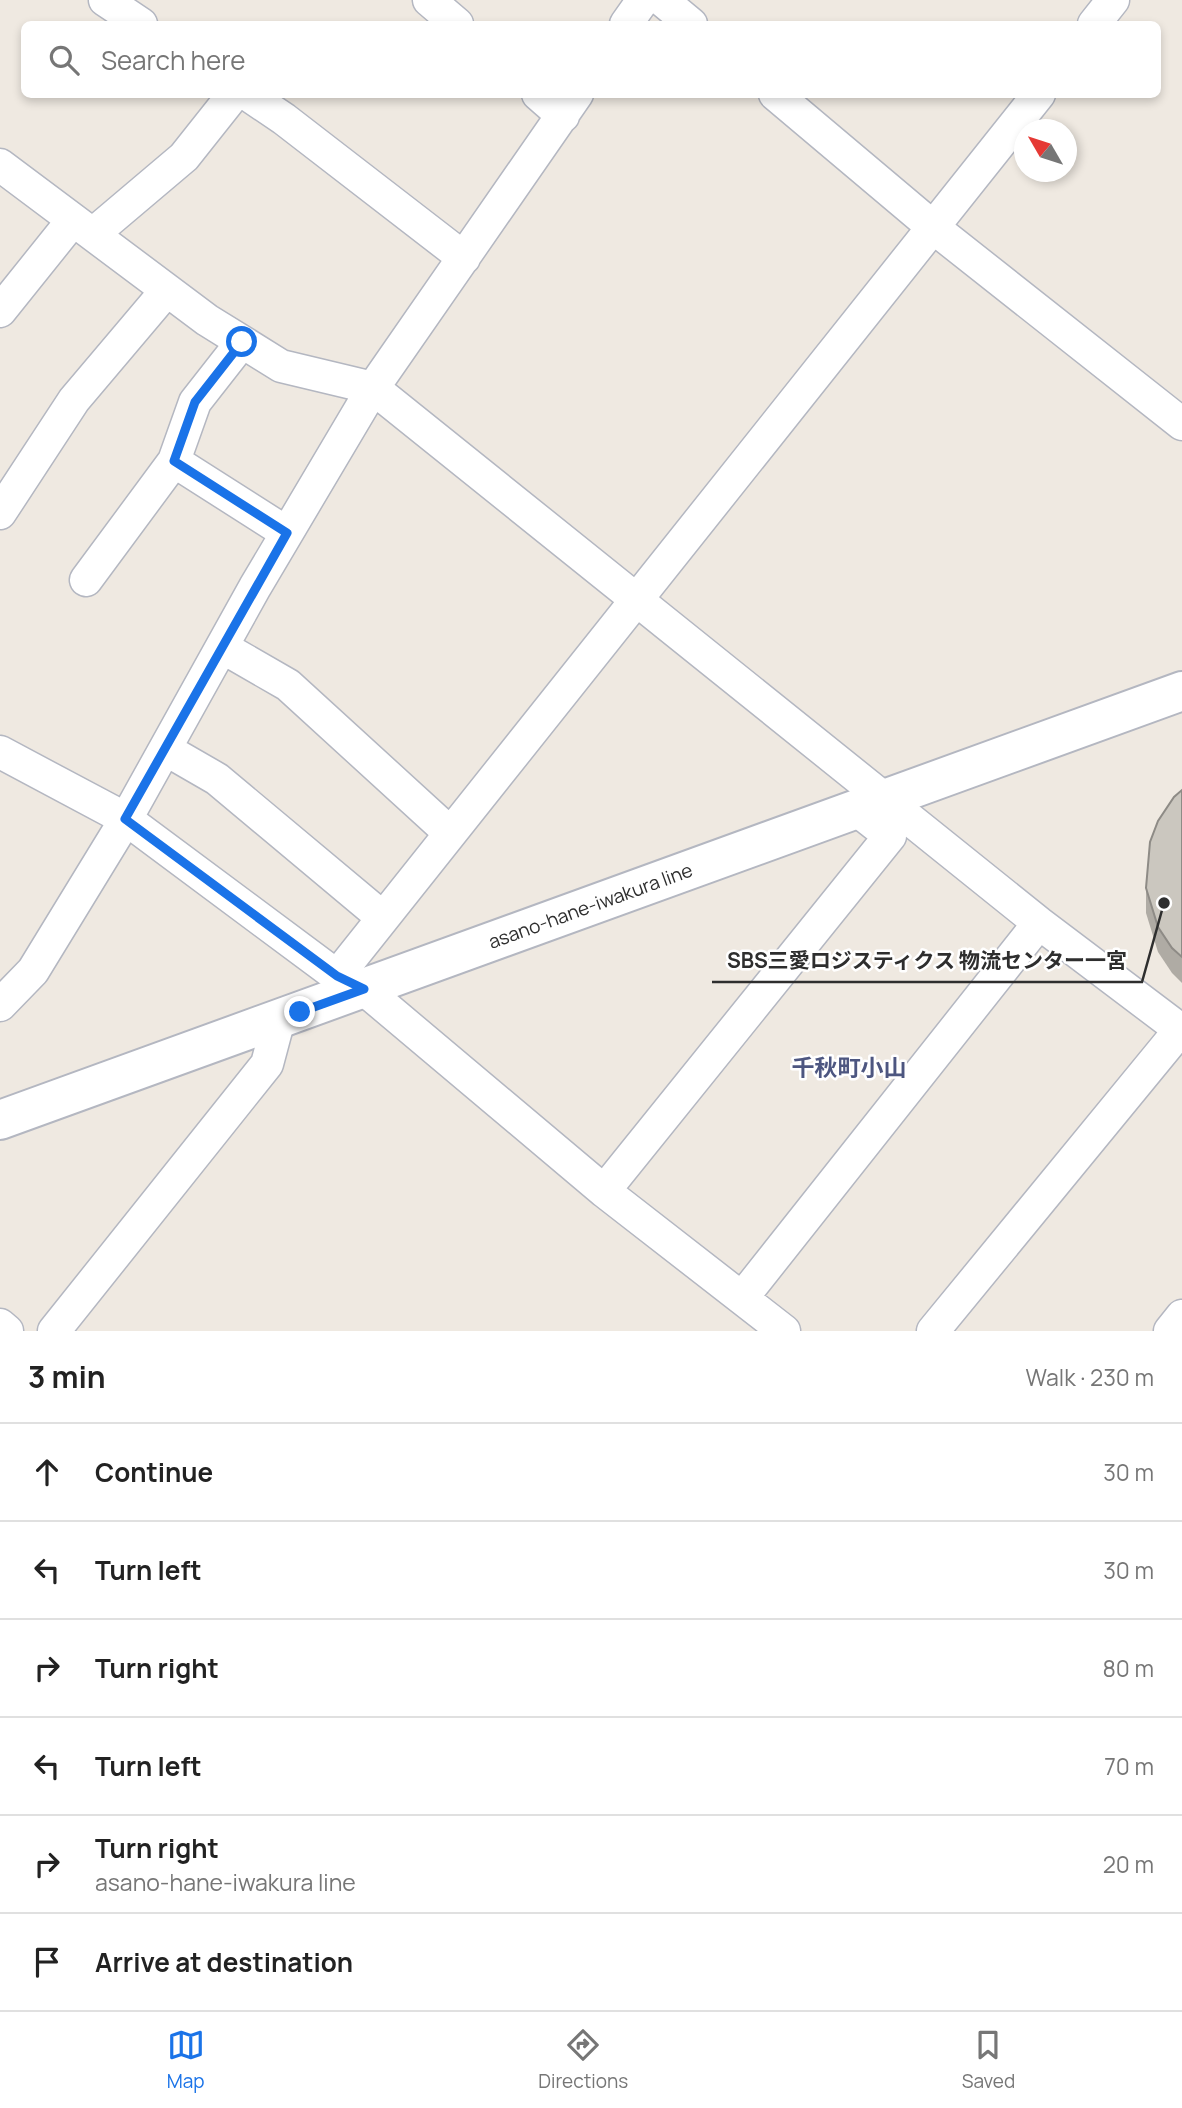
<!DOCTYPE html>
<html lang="en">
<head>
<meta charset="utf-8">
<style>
	:root { --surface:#fff; --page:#f2f2f2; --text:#222; --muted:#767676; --line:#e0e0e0; --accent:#1a73e8 }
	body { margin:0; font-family:Manrope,"Noto Sans JP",sans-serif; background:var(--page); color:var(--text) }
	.compass { position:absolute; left:1014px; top:119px; width:63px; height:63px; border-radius:50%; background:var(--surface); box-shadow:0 4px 10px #0003; rotate:309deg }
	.stop { position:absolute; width:21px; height:21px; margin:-16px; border:5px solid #1a73e8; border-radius:50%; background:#fff }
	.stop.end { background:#1a73e8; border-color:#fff; box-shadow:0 2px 7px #0008 }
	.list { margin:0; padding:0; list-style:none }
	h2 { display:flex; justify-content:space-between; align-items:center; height:91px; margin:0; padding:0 28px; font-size:30px }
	h2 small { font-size:23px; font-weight:400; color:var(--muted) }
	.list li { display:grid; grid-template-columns:46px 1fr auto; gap:21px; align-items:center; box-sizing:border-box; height:98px; padding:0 28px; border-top:2px solid var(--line) }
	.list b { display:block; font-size:26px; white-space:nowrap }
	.list p { margin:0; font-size:23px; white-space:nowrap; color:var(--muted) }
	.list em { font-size:23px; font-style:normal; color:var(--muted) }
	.icon { flex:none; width:38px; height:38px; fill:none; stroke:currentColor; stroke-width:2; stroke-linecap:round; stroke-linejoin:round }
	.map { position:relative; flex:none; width:1182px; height:1331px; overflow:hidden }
	.search { position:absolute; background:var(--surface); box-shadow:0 4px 10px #0003; left:21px; right:21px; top:21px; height:77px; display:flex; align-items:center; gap:18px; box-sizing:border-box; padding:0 24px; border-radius:10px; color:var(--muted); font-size:26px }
	.sheet { height:679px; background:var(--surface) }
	nav { display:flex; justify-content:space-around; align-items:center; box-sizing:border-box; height:98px; border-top:2px solid var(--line); background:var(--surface); font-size:19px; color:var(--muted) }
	nav a { display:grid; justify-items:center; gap:4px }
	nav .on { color:var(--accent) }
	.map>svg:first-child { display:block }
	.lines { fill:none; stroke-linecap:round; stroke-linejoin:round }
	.street-casing { stroke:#b4b7c1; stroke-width:35 }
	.secondary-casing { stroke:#b4b7c1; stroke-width:42 }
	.street { stroke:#fff; stroke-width:32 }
	.secondary { stroke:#fff; stroke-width:38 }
	.wall { fill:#afaba4 }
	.building { fill:#cbc7bf; stroke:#8e8b86; stroke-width:2 }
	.route { stroke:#1a73e8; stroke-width:9 }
	.labels { text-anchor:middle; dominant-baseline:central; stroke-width:5; stroke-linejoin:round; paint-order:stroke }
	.street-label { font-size:19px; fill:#2e2e2e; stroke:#fff }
	.quarter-label { font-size:23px; font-weight:bold; fill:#4d5680; stroke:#fff }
	.leader { fill:none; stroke:#2e2e2e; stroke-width:2.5 }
	.callout-dot { fill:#2e2e2e; stroke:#fff; stroke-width:2.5 }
	.callout-label { font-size:21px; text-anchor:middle; font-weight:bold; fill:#2e2e2e; stroke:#fff; stroke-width:5; stroke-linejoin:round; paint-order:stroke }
</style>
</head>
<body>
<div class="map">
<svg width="1182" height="1331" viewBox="0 0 1182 1331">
	<rect width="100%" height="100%" fill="#efe9e1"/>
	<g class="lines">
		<!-- street casing -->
		<g class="street-casing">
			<path id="street" d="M105,0L141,24
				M429,0L457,24
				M662,0L691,24
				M626,24L643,0
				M1094,24L1113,0
				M247,94L284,119L464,258
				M538,94L563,116
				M775,94L934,228L1182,424
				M0,165L207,320L281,366L373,388L1039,923L1182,1031
				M93,234L184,157L234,94
				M0,311L73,220
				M174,461L287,533
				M0,513L74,400L167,290
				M86,580L174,461L195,402L242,342
				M222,647L288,685L450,833
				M165,749L217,779L382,917
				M0,752L126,819L337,976L364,989L604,1191L784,1331
				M337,976L1039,94
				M0,1005L33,971L126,819L255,587L373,388L577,94
				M604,1191L890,836L857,810
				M742,1298L1039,923
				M0,1325L7,1331
				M54,1331L267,1064L279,1019
				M933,1331L1180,1030
				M1170,1331L1182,1316"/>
		</g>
		<!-- secondary casing -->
		<g class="secondary-casing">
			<g id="secondary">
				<path id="s1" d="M0,1120L1182,691"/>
			</g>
		</g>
		<!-- street -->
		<use href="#street" class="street"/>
		<!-- secondary -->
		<use href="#secondary" class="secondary"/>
	</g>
	<!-- wall -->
	<path class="wall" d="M1182,790V983L1172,973L1158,952L1146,913V888Z"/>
	<!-- building -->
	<path class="building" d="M1182,790V957L1172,948L1158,927L1146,888L1150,842L1158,821L1174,797Z"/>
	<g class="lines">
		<!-- route -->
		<path class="route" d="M242,342L195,402L174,461L287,533L125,819L337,976L364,989L300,1012"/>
	</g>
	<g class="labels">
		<!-- street labels -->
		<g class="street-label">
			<text stroke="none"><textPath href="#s1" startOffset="628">asano-hane-iwakura line</textPath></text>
		</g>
		<!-- quarter labels -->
		<g class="quarter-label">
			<text x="849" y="1067">千秋町小山</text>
		</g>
	</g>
	<!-- callouts -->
	<path class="leader" d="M1164 903L1142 982H712"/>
	<circle class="callout-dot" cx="1164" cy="903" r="7"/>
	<g class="callout-label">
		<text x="927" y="968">SBS三愛ロジスティクス 物流センター一宮</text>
	</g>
</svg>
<svg class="compass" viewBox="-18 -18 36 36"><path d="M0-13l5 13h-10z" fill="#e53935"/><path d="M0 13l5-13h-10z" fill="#767676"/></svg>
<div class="stop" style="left:242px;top:342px"></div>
<div class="stop end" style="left:300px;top:1012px"></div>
<div class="search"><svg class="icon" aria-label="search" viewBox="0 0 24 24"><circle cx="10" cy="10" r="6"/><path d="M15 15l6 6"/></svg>Search here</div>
</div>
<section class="sheet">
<h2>3 min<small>Walk · 230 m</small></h2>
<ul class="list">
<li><svg class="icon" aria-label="ahead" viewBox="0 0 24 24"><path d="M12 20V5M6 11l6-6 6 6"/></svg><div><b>Continue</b></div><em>30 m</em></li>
<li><svg class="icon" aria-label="left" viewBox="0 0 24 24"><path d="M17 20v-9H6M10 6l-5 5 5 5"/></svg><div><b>Turn left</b></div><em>30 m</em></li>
<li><svg class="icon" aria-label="right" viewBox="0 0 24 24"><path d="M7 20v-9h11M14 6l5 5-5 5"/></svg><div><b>Turn right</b></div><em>80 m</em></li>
<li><svg class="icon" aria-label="left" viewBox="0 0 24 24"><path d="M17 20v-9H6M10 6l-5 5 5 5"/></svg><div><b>Turn left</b></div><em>70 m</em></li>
<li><svg class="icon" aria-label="right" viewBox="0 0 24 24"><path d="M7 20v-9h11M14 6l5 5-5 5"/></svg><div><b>Turn right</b><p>asano-hane-iwakura line</p></div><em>20 m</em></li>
<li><svg class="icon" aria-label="arrive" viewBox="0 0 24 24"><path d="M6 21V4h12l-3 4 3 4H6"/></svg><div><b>Arrive at destination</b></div></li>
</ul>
</section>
<nav>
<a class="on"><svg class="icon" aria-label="map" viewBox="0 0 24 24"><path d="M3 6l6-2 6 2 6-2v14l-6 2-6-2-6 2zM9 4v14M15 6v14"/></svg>Map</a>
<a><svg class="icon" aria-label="directions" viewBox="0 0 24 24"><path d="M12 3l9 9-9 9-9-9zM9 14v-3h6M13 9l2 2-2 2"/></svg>Directions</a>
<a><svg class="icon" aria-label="saved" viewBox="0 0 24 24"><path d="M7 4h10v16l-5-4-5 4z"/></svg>Saved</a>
</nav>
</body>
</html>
